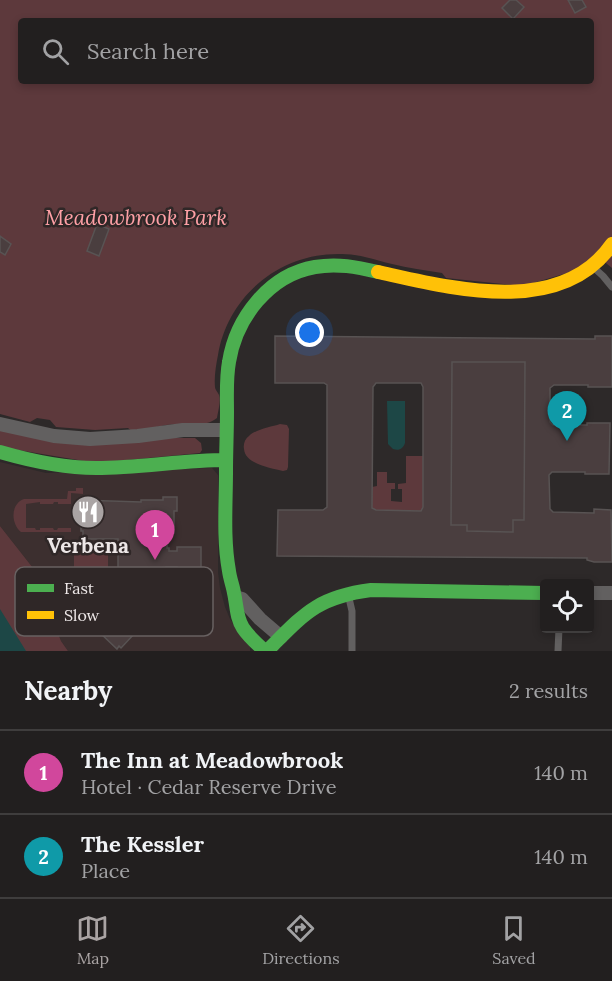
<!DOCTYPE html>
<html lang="en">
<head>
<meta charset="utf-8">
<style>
	:root { --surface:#221f1f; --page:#2a2728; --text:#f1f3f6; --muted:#a2a2a4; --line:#3f3d3d; --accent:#aaa4a4 }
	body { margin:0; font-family:Lora,serif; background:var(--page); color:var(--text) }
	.controls { position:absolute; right:18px; bottom:18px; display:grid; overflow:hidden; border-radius:6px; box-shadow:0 3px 9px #0003 }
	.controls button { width:54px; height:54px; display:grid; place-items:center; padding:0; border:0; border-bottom:2px solid var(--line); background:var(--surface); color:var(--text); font:30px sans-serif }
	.you { position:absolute; left:310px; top:333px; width:21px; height:21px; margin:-15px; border:4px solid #fff; border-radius:50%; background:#1a73e8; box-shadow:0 0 0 9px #1a73e833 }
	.badge { display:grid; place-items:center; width:39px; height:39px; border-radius:50%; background:var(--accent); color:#fff; font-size:20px; font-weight:700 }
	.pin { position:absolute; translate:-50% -50px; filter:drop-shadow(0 2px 3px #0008) }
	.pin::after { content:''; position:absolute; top:32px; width:21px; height:18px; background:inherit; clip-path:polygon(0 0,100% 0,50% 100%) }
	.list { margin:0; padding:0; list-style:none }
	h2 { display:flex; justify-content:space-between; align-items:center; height:78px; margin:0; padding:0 24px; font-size:26px }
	h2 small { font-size:20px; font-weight:400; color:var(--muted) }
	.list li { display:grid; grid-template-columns:39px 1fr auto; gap:18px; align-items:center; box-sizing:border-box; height:84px; padding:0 24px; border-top:2px solid var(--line) }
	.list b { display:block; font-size:22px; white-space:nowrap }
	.list p { margin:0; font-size:20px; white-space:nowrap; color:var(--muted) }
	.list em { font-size:20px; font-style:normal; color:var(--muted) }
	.icon { flex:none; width:33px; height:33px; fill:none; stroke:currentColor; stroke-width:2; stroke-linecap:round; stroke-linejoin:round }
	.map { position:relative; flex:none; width:612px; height:651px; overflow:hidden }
	.search { position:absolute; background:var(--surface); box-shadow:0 3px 9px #0003; left:18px; right:18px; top:18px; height:66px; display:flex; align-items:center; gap:15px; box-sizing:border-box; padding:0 21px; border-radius:6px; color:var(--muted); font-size:22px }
	.sheet { height:246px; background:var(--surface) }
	nav { display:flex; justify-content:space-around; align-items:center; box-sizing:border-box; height:84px; border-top:2px solid var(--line); background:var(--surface); font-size:16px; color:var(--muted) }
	nav a { display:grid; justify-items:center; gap:3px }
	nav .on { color:var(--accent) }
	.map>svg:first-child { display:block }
	.built { fill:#3c2f2f }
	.green { fill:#5d393c; fill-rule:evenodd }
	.water { fill:#1d4746 }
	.building { fill:#4a3e3f; stroke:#585353; stroke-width:1.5; fill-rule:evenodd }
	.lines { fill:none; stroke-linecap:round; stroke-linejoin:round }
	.lane { stroke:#626060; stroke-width:7 }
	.street { stroke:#626060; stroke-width:14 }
	.fast { stroke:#4caf50; stroke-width:14 }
	.slow { stroke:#ffc107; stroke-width:14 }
	.labels { text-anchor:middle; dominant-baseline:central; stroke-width:5; stroke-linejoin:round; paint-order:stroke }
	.park-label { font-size:21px; font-style:italic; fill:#ffa0a6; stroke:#2f2727 }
	.poi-label { font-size:21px; font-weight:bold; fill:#ede7e7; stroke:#2f2727 }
	.key { fill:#2f2727; stroke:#686161; stroke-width:1.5 }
	.key-label { font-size:16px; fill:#ede7e7 }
</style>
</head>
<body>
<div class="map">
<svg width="612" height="651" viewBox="0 0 612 651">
	<rect width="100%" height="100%" fill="#2d2929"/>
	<!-- built -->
	<path class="built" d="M0,462L46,473L212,468L218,475V572L220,588L225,607L230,619L250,647V651H68L61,641L33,568L0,526Z"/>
	<!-- green -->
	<path class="green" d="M0,0H612V268L596,255L574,271L523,286L446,278L442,273C425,270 408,268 392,264C375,260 359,254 342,254C281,252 228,295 218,355C216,365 214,377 215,387C215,390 218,392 219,395C221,401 218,412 217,418C204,429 183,422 166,425C155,427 144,430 133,432L128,428L95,430L56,427L50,420L37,418L30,422L0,414ZM21,21H591V81H21Z
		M280,424L287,425L289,429L288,467L287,470L283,471C271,468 245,464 244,449C243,444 245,439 249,436C256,429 271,427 280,424Z
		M0,429L169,438H195L201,443L202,450L200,453L96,463L0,447Z
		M406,456H423V507L421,511L376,510L372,508V487L377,486V472H387V483H395V489H391V501L402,502V489H398V484L406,483Z
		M76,488H83V494L71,493V504H58V502H54L53,504H40V502L26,504V528H35L36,530H40V528H53L54,530H57L58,528H71V532H21C11,524 10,504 24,499H67L68,491H76Z
		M0,526L33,568L61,641L68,651H0Z
		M74,551H108V569H74Z"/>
	<!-- water -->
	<path class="water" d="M387,401H405V443C403,449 399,451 393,449L388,444Z
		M0,609L26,651H0Z"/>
	<!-- building -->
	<path class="building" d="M510,0H516L524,7L513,19L502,8Z
		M568,0H582L586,7L575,13Z
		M97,224L109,229L99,256L87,251Z
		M0,236L11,244L5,255L0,252Z
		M275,336L595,339V336H612V387H588V385H554L550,388V422L553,425H587V423H610L609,474H585V472H552L549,475L550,509L553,512L594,513V509L611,510L612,562H594L587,560V558L277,556L278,510H323L327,507V385L324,383H275ZM452,362H525L524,520H513V532L467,531V525H451ZM376,383H421L423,387V507L421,511L376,510L372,508L373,387Z
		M452,362H525L524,520H513V532L467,531V525H451Z
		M163,497H177V511H174V533H167V548H169V551H177V547H201V571H177V567H166V588H169V597L163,604L161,601L149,615L151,616L121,648L119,646L117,649L97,630L100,627L79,607L94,590L98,594L110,581L113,584L118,578V539H83V531H81V500L141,502V500H163Z"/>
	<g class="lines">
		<!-- lane -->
		<path class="lane" d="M593,267L603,276L612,287
			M348,594L352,611V651
			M558,651L559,628"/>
		<!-- street -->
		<path class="street" d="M0,424L54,436L90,439L138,436L183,430H226
			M590,593H612
			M235,597L242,599L260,619L281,637"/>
		<!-- fast -->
		<path class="fast" d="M0,452C31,461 63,468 96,468C140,468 183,460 226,460
			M265,651C257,644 249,637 243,628C236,617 237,606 234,593C233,586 230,579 229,571C223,538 226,504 226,471C226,451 227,432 227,412C227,395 226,378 229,362C236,318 269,275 315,267C337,263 357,267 378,272
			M267,651C304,614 317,597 371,590L544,593"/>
		<!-- slow -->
		<path class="slow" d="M378,272C451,288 561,318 612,244"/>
	</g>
	<!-- icons -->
	<defs>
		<g id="restaurant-disc" transform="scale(1.725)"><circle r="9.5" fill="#aaa4a4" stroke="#2f2727"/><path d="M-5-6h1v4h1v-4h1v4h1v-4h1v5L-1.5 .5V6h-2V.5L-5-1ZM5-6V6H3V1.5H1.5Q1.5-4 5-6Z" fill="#fff"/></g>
	</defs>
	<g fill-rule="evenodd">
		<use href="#restaurant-disc" x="88" y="512"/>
	</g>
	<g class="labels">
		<!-- park labels -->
		<g class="park-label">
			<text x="136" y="217">Meadowbrook Park</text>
		</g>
		<!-- poi labels -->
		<g class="poi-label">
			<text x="88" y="545">Verbena</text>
		</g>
	</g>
	<!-- legend -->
	<rect x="15" y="567" width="198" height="69" rx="9" class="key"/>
	<rect x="27" y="584" width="27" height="8" fill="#4caf50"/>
	<rect x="27" y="611" width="27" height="8" fill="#ffc107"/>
	<g class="key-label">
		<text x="64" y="594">Fast</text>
		<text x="64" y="621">Slow</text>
	</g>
</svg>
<div class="controls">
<button><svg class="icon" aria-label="locate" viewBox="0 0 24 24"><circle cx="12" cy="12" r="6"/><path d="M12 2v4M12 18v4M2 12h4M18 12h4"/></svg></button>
</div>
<div class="you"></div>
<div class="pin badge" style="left:155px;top:560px;background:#d1479c">1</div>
<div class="pin badge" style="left:567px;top:441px;background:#0f9aa8">2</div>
<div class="search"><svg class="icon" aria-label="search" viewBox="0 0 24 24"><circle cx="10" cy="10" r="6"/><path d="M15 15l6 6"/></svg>Search here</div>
</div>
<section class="sheet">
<h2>Nearby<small>2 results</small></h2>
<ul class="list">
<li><span class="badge" style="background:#d1479c">1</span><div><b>The Inn at Meadowbrook</b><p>Hotel · Cedar Reserve Drive</p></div><em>140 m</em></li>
<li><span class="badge" style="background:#0f9aa8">2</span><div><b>The Kessler</b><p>Place</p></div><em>140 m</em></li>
</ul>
</section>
<nav>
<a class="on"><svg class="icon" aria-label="map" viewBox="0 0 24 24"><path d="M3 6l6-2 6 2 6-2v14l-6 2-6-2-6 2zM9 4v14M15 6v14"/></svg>Map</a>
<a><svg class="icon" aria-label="directions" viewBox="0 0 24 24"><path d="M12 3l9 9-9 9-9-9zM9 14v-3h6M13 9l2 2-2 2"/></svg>Directions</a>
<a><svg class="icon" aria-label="saved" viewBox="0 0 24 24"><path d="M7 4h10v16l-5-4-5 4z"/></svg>Saved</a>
</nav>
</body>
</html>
